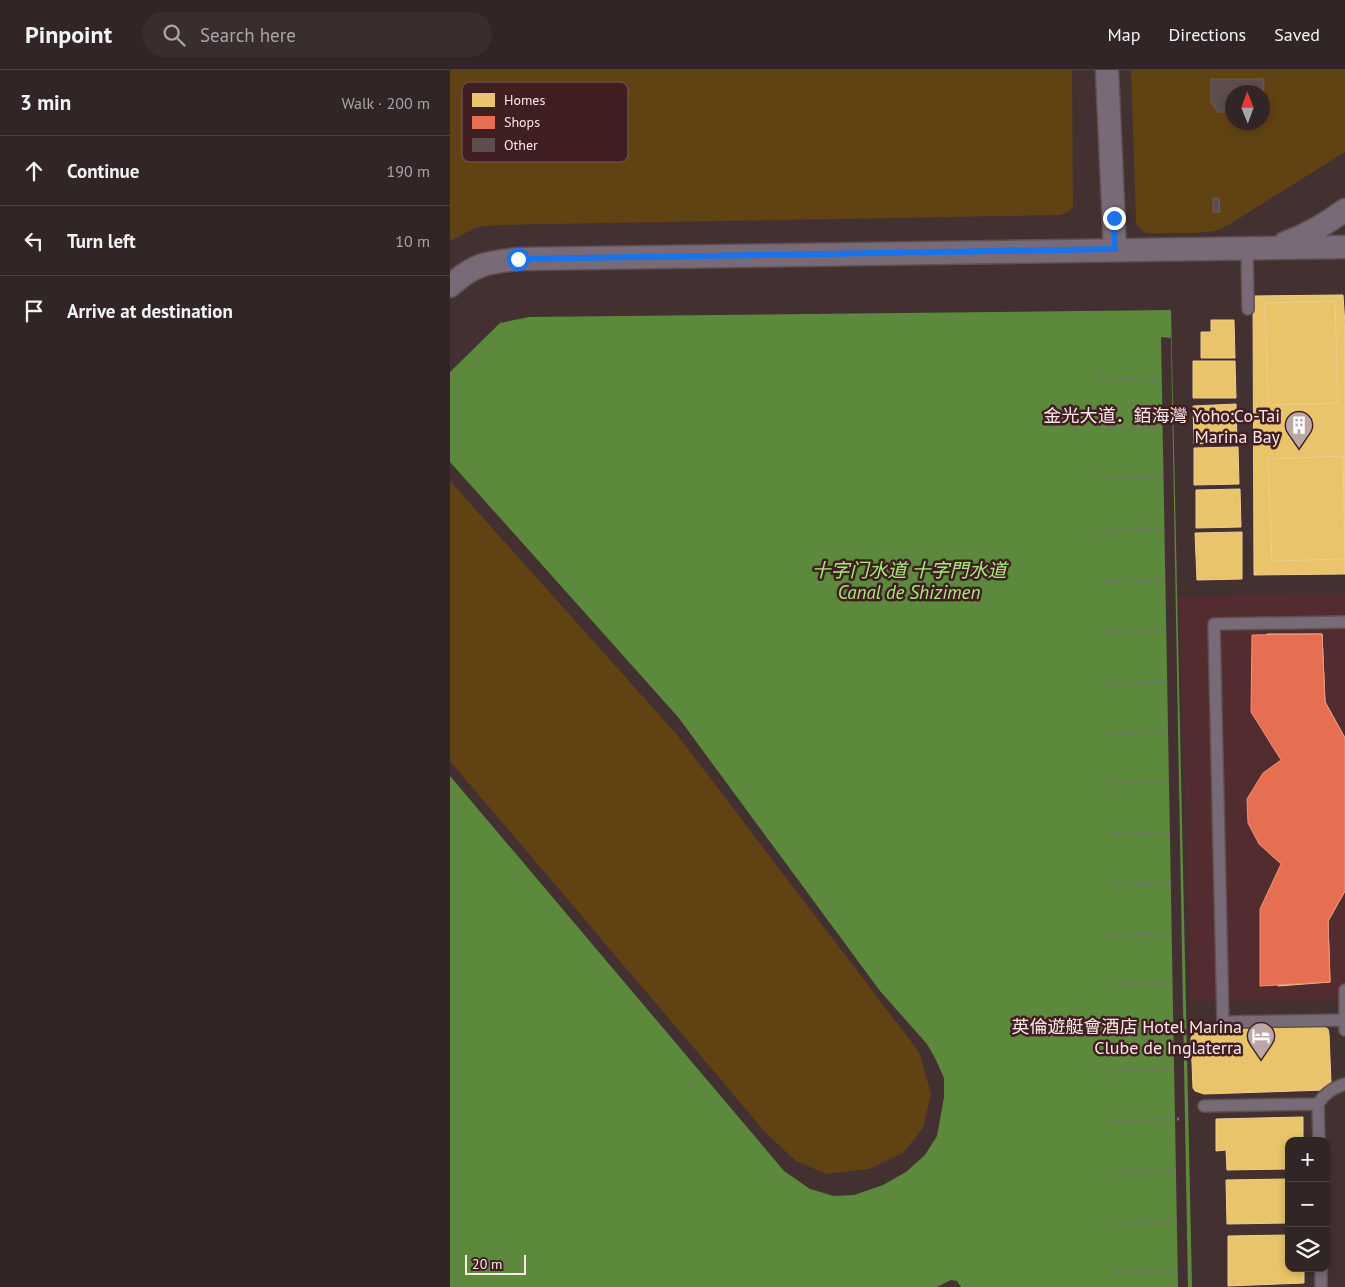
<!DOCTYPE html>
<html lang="en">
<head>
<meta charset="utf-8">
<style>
	:root { --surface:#322526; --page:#3a2d2e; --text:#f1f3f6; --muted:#a8a5a7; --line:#4d4243 }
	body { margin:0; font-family:"PT Sans","Noto Sans SC",sans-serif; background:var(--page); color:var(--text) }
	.controls { position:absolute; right:15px; bottom:15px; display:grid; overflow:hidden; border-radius:10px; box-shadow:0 2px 8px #0003 }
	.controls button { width:45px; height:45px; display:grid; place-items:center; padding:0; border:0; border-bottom:1px solid var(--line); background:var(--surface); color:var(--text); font:25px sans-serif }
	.compass { position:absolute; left:775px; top:15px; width:45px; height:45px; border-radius:50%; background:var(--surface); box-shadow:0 2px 8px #0003; rotate:359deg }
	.scale { position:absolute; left:15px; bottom:12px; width:61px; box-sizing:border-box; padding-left:5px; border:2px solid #fde6e7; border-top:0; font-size:14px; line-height:18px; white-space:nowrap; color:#fde6e7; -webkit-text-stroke:4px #401f22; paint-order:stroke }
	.stop { position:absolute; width:15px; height:15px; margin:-11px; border:4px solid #1a73e8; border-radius:50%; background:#fff }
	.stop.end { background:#1a73e8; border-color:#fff; box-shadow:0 1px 5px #0008 }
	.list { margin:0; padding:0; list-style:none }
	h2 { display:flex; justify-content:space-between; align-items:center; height:65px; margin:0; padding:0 20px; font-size:21px }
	h2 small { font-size:16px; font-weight:400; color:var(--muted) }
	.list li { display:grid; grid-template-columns:32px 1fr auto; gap:15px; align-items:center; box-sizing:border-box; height:70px; padding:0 20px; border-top:1px solid var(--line) }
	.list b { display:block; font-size:19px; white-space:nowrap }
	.list em { font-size:16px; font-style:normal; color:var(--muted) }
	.icon { flex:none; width:28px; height:28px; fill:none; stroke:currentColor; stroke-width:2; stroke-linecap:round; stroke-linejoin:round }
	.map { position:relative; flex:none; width:895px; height:1217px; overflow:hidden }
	header { display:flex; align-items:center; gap:30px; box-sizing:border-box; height:70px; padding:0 25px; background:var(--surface); border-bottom:1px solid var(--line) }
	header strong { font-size:24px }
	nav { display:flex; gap:28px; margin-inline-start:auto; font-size:18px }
	.search { width:350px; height:45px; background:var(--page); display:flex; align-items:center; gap:12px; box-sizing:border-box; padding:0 18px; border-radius:28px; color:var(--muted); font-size:19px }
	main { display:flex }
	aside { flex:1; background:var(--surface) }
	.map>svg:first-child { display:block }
	.built { fill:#532c2f }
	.green { fill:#614213; fill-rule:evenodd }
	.water { fill:#5c893c }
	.pier { fill:#433132 }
	.homes { fill:#e9c46a; stroke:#efce90 }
	.shops { fill:#e76f51; stroke:#ee937e }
	.building { fill:#5d4d4e; stroke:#6c5c5d }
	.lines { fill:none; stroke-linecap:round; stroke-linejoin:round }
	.lane-casing { stroke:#5f5051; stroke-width:14 }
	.street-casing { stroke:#5f5051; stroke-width:25 }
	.path { stroke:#7a6d75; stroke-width:3; stroke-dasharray:2.5 4; stroke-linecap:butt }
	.lane { stroke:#786a77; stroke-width:11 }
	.street { stroke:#786a77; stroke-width:22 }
	.route { stroke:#1a73e8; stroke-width:6 }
	.labels { text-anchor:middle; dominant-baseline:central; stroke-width:5; stroke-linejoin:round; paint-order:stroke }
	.poi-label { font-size:18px; fill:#fde6e7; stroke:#401f22; text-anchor:end }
	.water-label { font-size:19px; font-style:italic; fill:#a5ea7a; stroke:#401f22 }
	.key { fill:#401f22; stroke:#795b5d; stroke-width:1 }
	.key-label { font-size:14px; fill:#fde6e7 }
</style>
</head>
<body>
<header>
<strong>Pinpoint</strong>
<div class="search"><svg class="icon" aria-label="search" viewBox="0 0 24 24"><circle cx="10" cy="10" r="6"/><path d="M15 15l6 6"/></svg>Search here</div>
<nav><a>Map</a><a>Directions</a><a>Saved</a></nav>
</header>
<main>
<aside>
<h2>3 min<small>Walk · 200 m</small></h2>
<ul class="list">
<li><svg class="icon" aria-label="ahead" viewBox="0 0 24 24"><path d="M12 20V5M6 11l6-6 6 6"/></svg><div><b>Continue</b></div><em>190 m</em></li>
<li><svg class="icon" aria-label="left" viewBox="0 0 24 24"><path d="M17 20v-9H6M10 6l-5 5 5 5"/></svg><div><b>Turn left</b></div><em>10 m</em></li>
<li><svg class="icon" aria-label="arrive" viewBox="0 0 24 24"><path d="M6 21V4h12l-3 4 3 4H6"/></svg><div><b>Arrive at destination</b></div></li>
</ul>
</aside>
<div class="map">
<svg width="895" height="1217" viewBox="0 0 895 1217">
	<rect width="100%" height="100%" fill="#433132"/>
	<!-- built -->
	<path class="built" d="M895,524V930L741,931L729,527Z"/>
	<!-- green -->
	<path class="green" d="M0,0H622L623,137L618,142L610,145L47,155L27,157L0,171Z
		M681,0H895V82L780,154L765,161L747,163H696L688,157L686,151ZM782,22H812V52H782Z
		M0,411L228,666L469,982L481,1024L473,1058L453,1083L419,1099L376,1104L346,1091L317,1064L0,691Z"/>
	<!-- water -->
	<path class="water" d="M721,240L742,1217H511L507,1211L501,1210L487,1217H0V706L334,1101L360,1119L384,1126L404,1125L433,1115L456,1102L475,1085L487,1066L494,1027V1008L485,988L477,974L430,921L228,647L0,392V302L50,253L79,247Z"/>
	<!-- pier -->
	<path class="pier" d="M711,267L721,268L738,1217H728Z"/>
	<!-- homes -->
	<path class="homes" d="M893,225L895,255V504L804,505L803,226Z
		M885,231L888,333L818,335L815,233Z
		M761,250H784L785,288H751V262H761Z
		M743,291H785L786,328H743Z
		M786,334L787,372L744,374L743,336Z
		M788,377L789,414L744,415V378Z
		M893,386L895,489L822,491L818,389Z
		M790,419L791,457L746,458V420Z
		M792,462V509L747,510L745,463Z
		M817,564H872L875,632L895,668V821L878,851L880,912L828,916L827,848L874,754L870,741L876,729L818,640Z
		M871,956L878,959L879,964L881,1013L875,1020L754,1024L745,1021L743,1018L741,968L745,961Z
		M853,1047V1071H839V1099L777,1100L776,1080L766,1081V1049Z
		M839,1109V1153L777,1154L776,1110Z
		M839,1165V1198H854V1213L778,1216V1166Z"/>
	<!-- shops -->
	<path class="shops" d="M872,564L875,632L895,668V821L878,851L880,912L810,916V839L831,794L809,774L798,753L797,729L813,703L831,690L801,642L802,565Z"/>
	<!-- building -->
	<path class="building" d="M761,9H814L813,43L812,22H782V42H768L761,32Z
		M763,128H769L770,142H763Z"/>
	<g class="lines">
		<!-- lane casing -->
		<g class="lane-casing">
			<path id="lane" d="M797,178L798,239
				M895,552L764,554L773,952L895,950V960
				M895,950V920
				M868,1034L869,1071
				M754,1036L868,1034C875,1023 883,1018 895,1014
				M871,1198V1217"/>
		</g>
		<!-- street casing -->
		<g class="street-casing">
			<path id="street" d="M657,0L665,179
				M835,173C857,165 876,154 895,140
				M0,216C24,194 38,192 69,189L895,177"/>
		</g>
		<!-- path -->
		<path class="path" d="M650,309H710
			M651,358H713
			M652,409L714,406
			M653,461L715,458
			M654,511L716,510
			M654,561L717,560
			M655,614L717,612
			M657,663L718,661
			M658,713L719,712
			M659,764H720
			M660,814L721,813
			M660,865L722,864
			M663,914L722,913
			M659,958L723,957
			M663,1001L724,1000
			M662,1051L729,1049
			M665,1102L726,1100
			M667,1153L727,1151
			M667,1203L727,1202"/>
		<!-- lane -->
		<use href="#lane" class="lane"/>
		<!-- street -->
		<use href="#street" class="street"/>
	</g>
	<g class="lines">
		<!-- route -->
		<path class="route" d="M68,189L665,179L664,148"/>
	</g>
	<!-- icons -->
	<defs>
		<g id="building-pin" transform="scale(1.4375)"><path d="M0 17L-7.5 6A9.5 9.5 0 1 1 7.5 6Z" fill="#bca7a8" stroke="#401f22"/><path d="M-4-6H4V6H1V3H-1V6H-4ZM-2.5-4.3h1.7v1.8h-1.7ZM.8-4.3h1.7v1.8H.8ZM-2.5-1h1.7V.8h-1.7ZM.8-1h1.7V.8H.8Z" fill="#fff"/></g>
		<g id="hotel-pin" transform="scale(1.4375)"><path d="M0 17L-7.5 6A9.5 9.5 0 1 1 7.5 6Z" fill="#bca7a8" stroke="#401f22"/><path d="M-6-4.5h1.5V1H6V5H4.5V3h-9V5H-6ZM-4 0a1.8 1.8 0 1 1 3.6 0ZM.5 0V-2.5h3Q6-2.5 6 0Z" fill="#fff"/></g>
	</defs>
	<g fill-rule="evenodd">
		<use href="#building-pin" x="849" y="355"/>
		<use href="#hotel-pin" x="811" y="966"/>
	</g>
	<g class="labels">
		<!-- poi labels -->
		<g class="poi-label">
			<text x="830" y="345">金光大道．銆海灣 Yoho:Co-Tai<tspan x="830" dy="21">Marina Bay</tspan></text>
			<text x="792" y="956">英倫遊艇會酒店 Hotel Marina<tspan x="792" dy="21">Clube de Inglaterra</tspan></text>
		</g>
		<!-- water labels -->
		<g class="water-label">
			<text x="459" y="500">十字门水道 十字門水道<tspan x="459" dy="22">Canal de Shizimen</tspan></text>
		</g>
	</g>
	<!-- legend -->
	<rect x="12" y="12" width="166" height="80" rx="8" class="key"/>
	<rect x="22" y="23" width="23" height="14" fill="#e9c46a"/>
	<rect x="22" y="46" width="23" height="13" fill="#e76f51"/>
	<rect x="22" y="68" width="23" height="14" fill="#5d4d4e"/>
	<g class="key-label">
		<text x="54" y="35">Homes</text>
		<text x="54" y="57">Shops</text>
		<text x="54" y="80">Other</text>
	</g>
</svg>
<div class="controls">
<button>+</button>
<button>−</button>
<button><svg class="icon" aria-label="layers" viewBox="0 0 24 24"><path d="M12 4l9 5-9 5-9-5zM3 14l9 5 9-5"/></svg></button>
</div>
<svg class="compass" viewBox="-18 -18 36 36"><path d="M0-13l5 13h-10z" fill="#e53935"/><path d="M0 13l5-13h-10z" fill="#a8a5a7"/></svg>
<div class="scale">20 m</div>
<div class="stop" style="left:68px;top:189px"></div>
<div class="stop end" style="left:664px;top:148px"></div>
</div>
</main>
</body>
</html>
